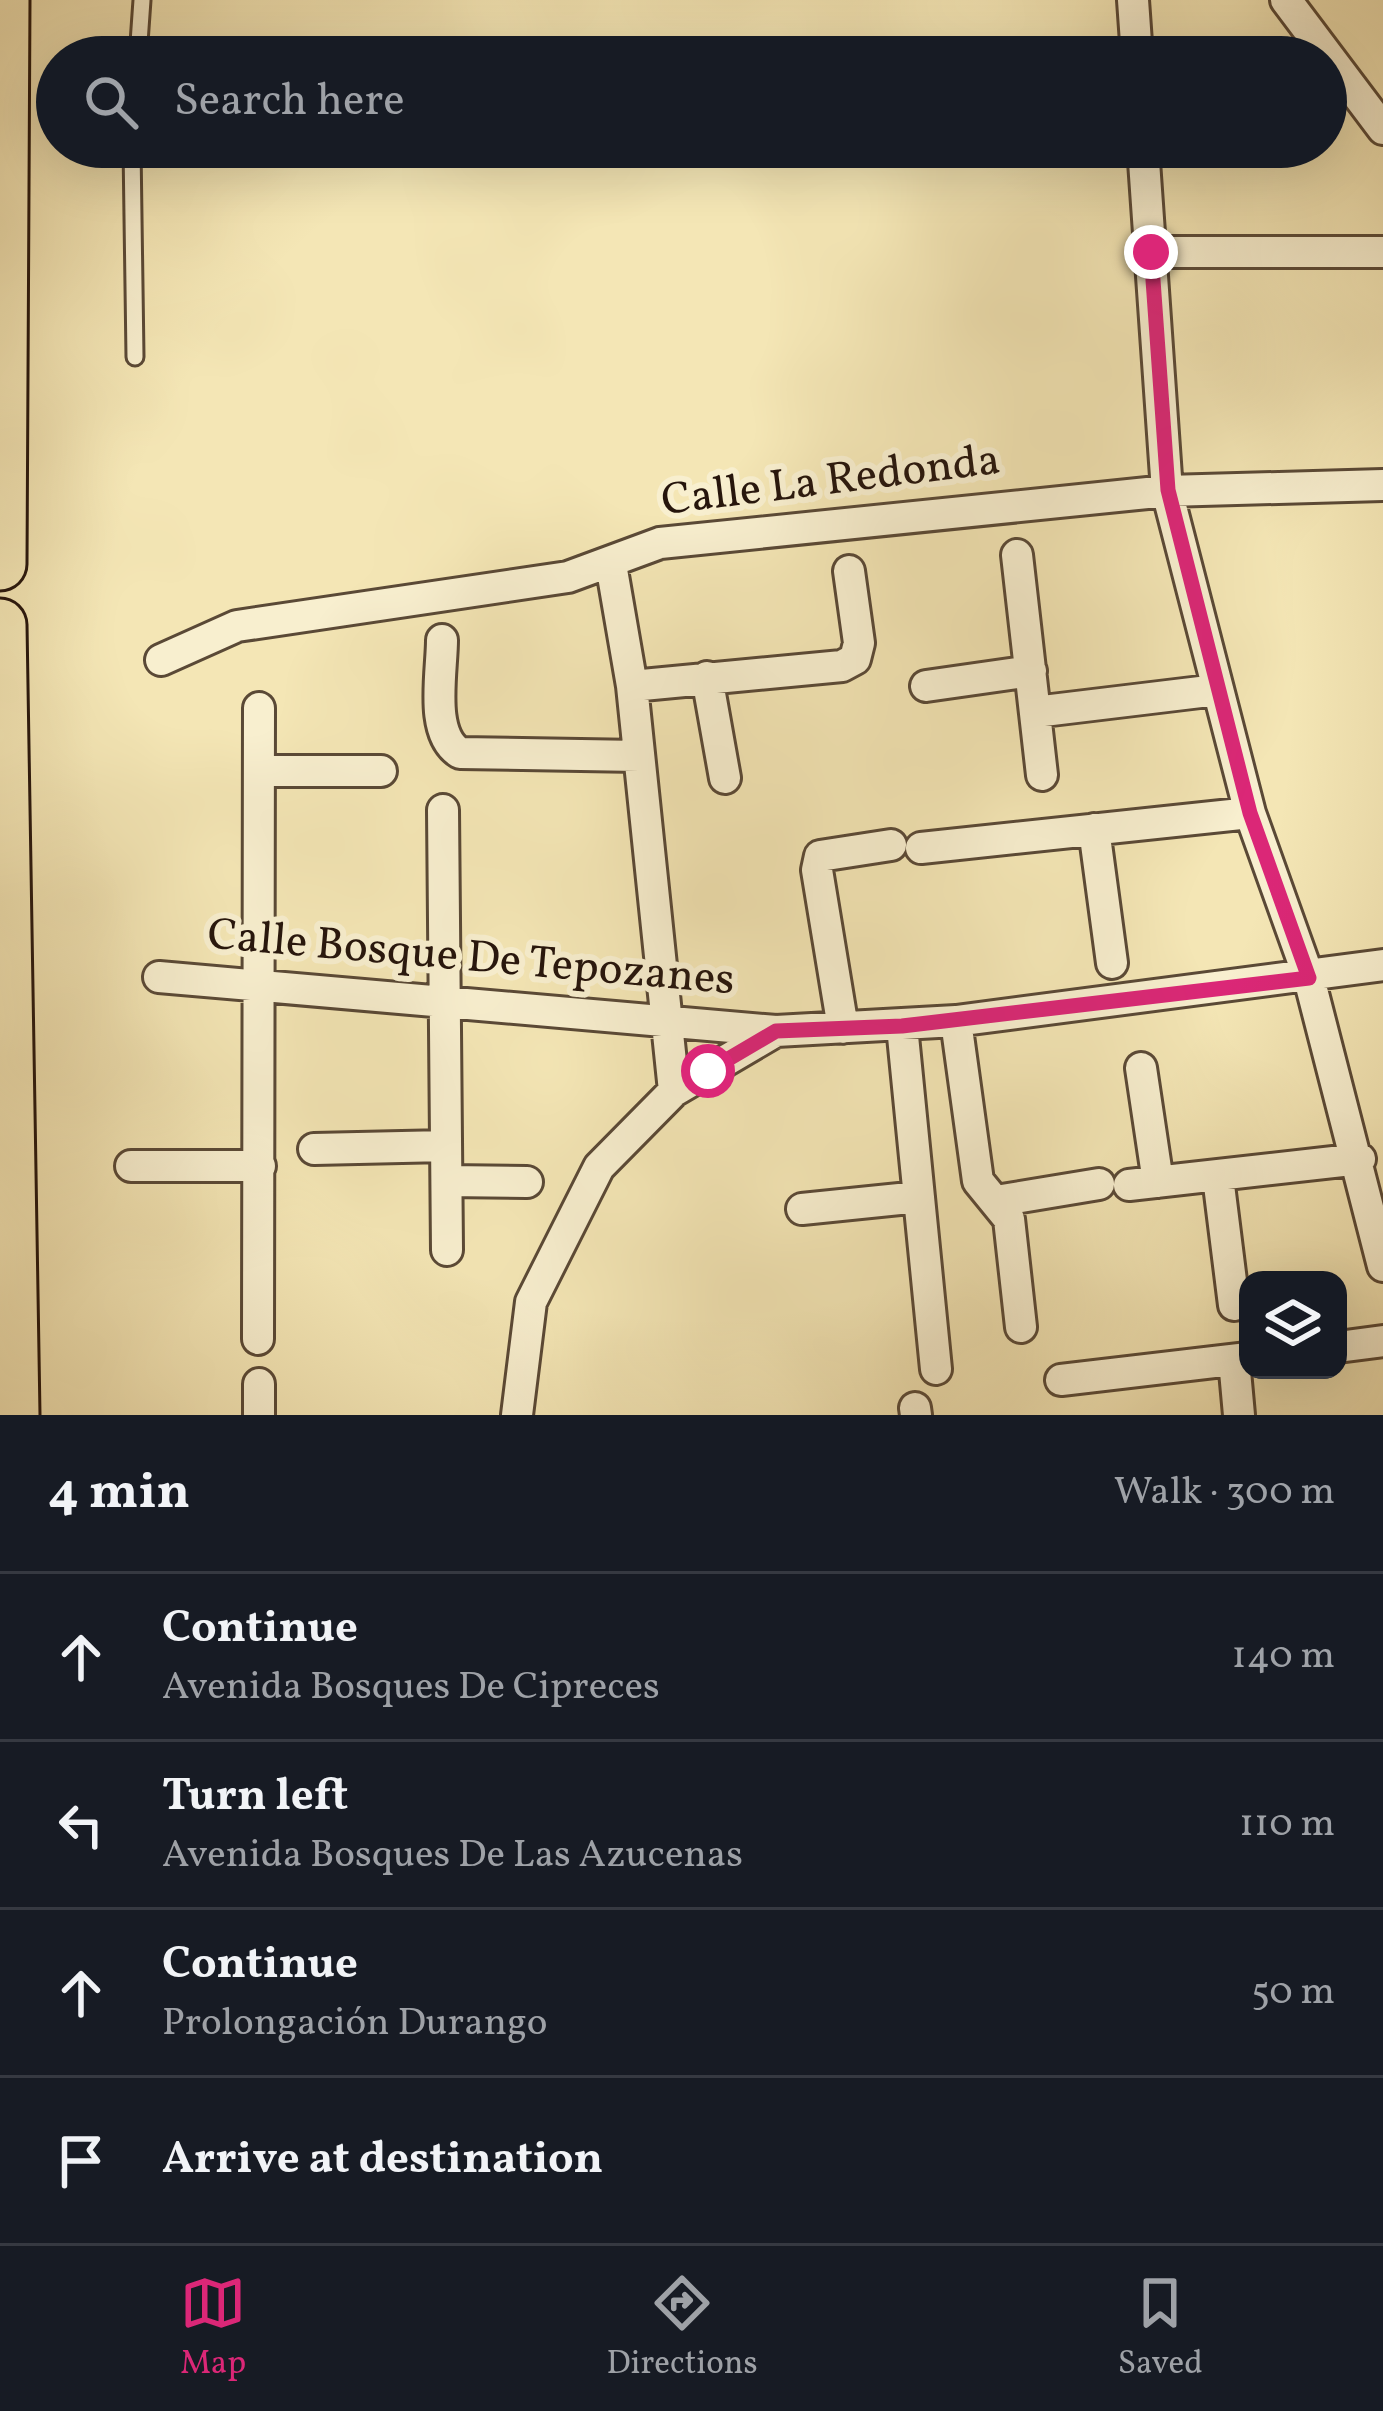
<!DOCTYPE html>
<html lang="en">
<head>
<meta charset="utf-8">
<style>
	:root { --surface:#171b24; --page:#20242c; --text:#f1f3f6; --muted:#9ea1a6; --line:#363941; --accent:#db2777 }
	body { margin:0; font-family:Vollkorn,serif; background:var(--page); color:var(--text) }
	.controls { position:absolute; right:36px; bottom:36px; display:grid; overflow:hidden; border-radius:24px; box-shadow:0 12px 48px #0002 }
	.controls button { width:108px; height:108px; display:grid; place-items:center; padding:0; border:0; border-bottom:3px solid var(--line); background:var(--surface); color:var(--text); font:60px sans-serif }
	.stop { position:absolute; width:36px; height:36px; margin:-27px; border:9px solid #db2777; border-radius:50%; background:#fff }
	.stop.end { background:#db2777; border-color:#fff; box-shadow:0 3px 12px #0008 }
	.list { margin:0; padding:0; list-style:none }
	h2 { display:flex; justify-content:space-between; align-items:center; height:156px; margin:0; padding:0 48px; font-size:51px }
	h2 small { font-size:39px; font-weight:400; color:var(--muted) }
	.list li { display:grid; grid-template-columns:78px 1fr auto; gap:36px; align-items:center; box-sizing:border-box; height:168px; padding:0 48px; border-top:3px solid var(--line) }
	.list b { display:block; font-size:45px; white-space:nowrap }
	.list p { margin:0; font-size:39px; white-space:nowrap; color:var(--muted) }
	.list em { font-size:39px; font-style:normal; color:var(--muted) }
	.icon { flex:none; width:66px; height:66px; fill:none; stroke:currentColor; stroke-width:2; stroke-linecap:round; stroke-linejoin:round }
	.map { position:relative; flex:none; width:1383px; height:1415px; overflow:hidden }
	.search { position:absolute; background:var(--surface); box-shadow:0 12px 48px #0002; left:36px; right:36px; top:36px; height:132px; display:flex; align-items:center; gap:30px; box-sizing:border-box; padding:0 42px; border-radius:66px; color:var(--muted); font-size:45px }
	.sheet { height:828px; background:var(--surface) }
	nav { display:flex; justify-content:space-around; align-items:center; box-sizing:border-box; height:168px; border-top:3px solid var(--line); background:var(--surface); font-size:33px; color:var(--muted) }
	nav a { display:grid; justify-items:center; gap:6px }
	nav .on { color:var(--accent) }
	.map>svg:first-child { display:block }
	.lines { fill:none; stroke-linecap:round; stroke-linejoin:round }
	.service-casing { stroke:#5a4936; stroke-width:21 }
	.minor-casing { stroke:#5a4936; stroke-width:36 }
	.motorway-casing { stroke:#26150c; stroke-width:57 }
	.service { stroke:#f8efcf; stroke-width:15 }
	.minor { stroke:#f8efcf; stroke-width:30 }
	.motorway { stroke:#f4e6b5; stroke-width:51 }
	.route { stroke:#db2777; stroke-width:15 }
	.labels { text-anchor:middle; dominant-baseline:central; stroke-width:12; stroke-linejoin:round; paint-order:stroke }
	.street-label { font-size:45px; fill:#26150c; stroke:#f8efcf }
</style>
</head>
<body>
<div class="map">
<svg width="1383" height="1415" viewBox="0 0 1383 1415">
	<rect width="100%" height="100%" fill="#f4e6b5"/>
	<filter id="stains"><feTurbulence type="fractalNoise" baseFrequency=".00167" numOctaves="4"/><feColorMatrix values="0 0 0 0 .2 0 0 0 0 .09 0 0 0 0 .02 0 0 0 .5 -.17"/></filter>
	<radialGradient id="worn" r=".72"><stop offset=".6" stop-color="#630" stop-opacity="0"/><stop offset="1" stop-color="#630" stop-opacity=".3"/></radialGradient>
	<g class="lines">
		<!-- service casing -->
		<g class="service-casing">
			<path id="service" d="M138,57L142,0
				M132,147L135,357"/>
		</g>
		<!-- minor casing -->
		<g class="minor-casing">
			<path id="minor" d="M1133,0L1137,57
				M1286,0L1383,129
				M1143,147L1167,491L1250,813L1309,978L1383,1266
				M1151,252H1383
				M1017,555L1042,775
				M611,564L632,686L674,1091
				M442,640C442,673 429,734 460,753L639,756
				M161,660L237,626L568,577L660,543L1167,491L1383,485
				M707,677L725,778
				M632,686L842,666L855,659L859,643L849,571
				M926,686L1031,671
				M1035,712L1217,690
				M259,771H381
				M443,810L447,1250
				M1094,829L1112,963
				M921,848L1250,813
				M159,977L776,1031
				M956,1021L978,1181L1009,1219L1021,1327
				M902,1026L936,1369
				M843,1028L817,870L820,856L891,845
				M1141,1068L1158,1182
				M314,1149L446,1146
				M131,1166H260
				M1218,1177L1234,1305
				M447,1181L527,1182
				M1129,1185L1360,1159
				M996,1201L1099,1184
				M802,1209L919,1197
				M258,1339L259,708
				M1338,1347L1383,1341
				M1234,1360L1239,1415
				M1061,1380L1248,1358
				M259,1384V1415
				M915,1408L916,1415
				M517,1415L531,1302L599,1167L674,1091L776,1031L956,1021L1383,965"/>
		</g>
		<!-- motorway casing -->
		<g class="motorway-casing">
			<path id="motorway" d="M0,564L3,0
				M0,625L13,1415"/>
		</g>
		<!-- service -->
		<use href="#service" class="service"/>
		<!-- minor -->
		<use href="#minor" class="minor"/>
		<!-- motorway -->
		<use href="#motorway" class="motorway"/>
	</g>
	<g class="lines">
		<!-- route -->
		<path class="route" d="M708,1071L776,1031L902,1026L1309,978L1250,813L1168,490L1151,252"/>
	</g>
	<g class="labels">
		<!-- street labels -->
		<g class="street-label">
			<text transform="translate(831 482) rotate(-7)">Calle La Redonda</text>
			<text transform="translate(471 959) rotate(5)">Calle Bosque De Tepozanes</text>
		</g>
	</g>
	<rect width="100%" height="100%" filter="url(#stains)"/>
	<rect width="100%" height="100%" fill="url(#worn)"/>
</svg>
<div class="controls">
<button><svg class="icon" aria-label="layers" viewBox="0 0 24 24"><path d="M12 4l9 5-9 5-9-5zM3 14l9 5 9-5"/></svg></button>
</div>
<div class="stop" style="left:708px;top:1071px"></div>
<div class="stop end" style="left:1151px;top:252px"></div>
<div class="search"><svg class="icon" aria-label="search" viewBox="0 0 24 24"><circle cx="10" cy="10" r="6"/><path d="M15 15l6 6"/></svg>Search here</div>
</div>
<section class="sheet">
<h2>4 min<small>Walk · 300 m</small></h2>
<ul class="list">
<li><svg class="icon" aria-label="ahead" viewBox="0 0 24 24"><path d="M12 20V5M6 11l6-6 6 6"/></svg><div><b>Continue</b><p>Avenida Bosques De Cipreces</p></div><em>140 m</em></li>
<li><svg class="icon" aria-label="left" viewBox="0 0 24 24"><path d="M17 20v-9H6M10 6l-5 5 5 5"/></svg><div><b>Turn left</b><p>Avenida Bosques De Las Azucenas</p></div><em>110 m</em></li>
<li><svg class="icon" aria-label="ahead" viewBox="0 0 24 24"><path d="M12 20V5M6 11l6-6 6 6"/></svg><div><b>Continue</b><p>Prolongación Durango</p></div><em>50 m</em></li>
<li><svg class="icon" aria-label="arrive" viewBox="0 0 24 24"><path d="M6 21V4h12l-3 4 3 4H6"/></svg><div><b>Arrive at destination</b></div></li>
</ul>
</section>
<nav>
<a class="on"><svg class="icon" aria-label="map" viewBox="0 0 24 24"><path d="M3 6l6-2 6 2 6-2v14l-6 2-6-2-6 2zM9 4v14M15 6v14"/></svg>Map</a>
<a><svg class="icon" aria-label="directions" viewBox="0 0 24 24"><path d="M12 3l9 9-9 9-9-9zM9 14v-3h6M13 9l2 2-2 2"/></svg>Directions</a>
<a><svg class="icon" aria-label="saved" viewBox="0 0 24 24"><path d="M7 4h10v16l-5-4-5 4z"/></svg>Saved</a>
</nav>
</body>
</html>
